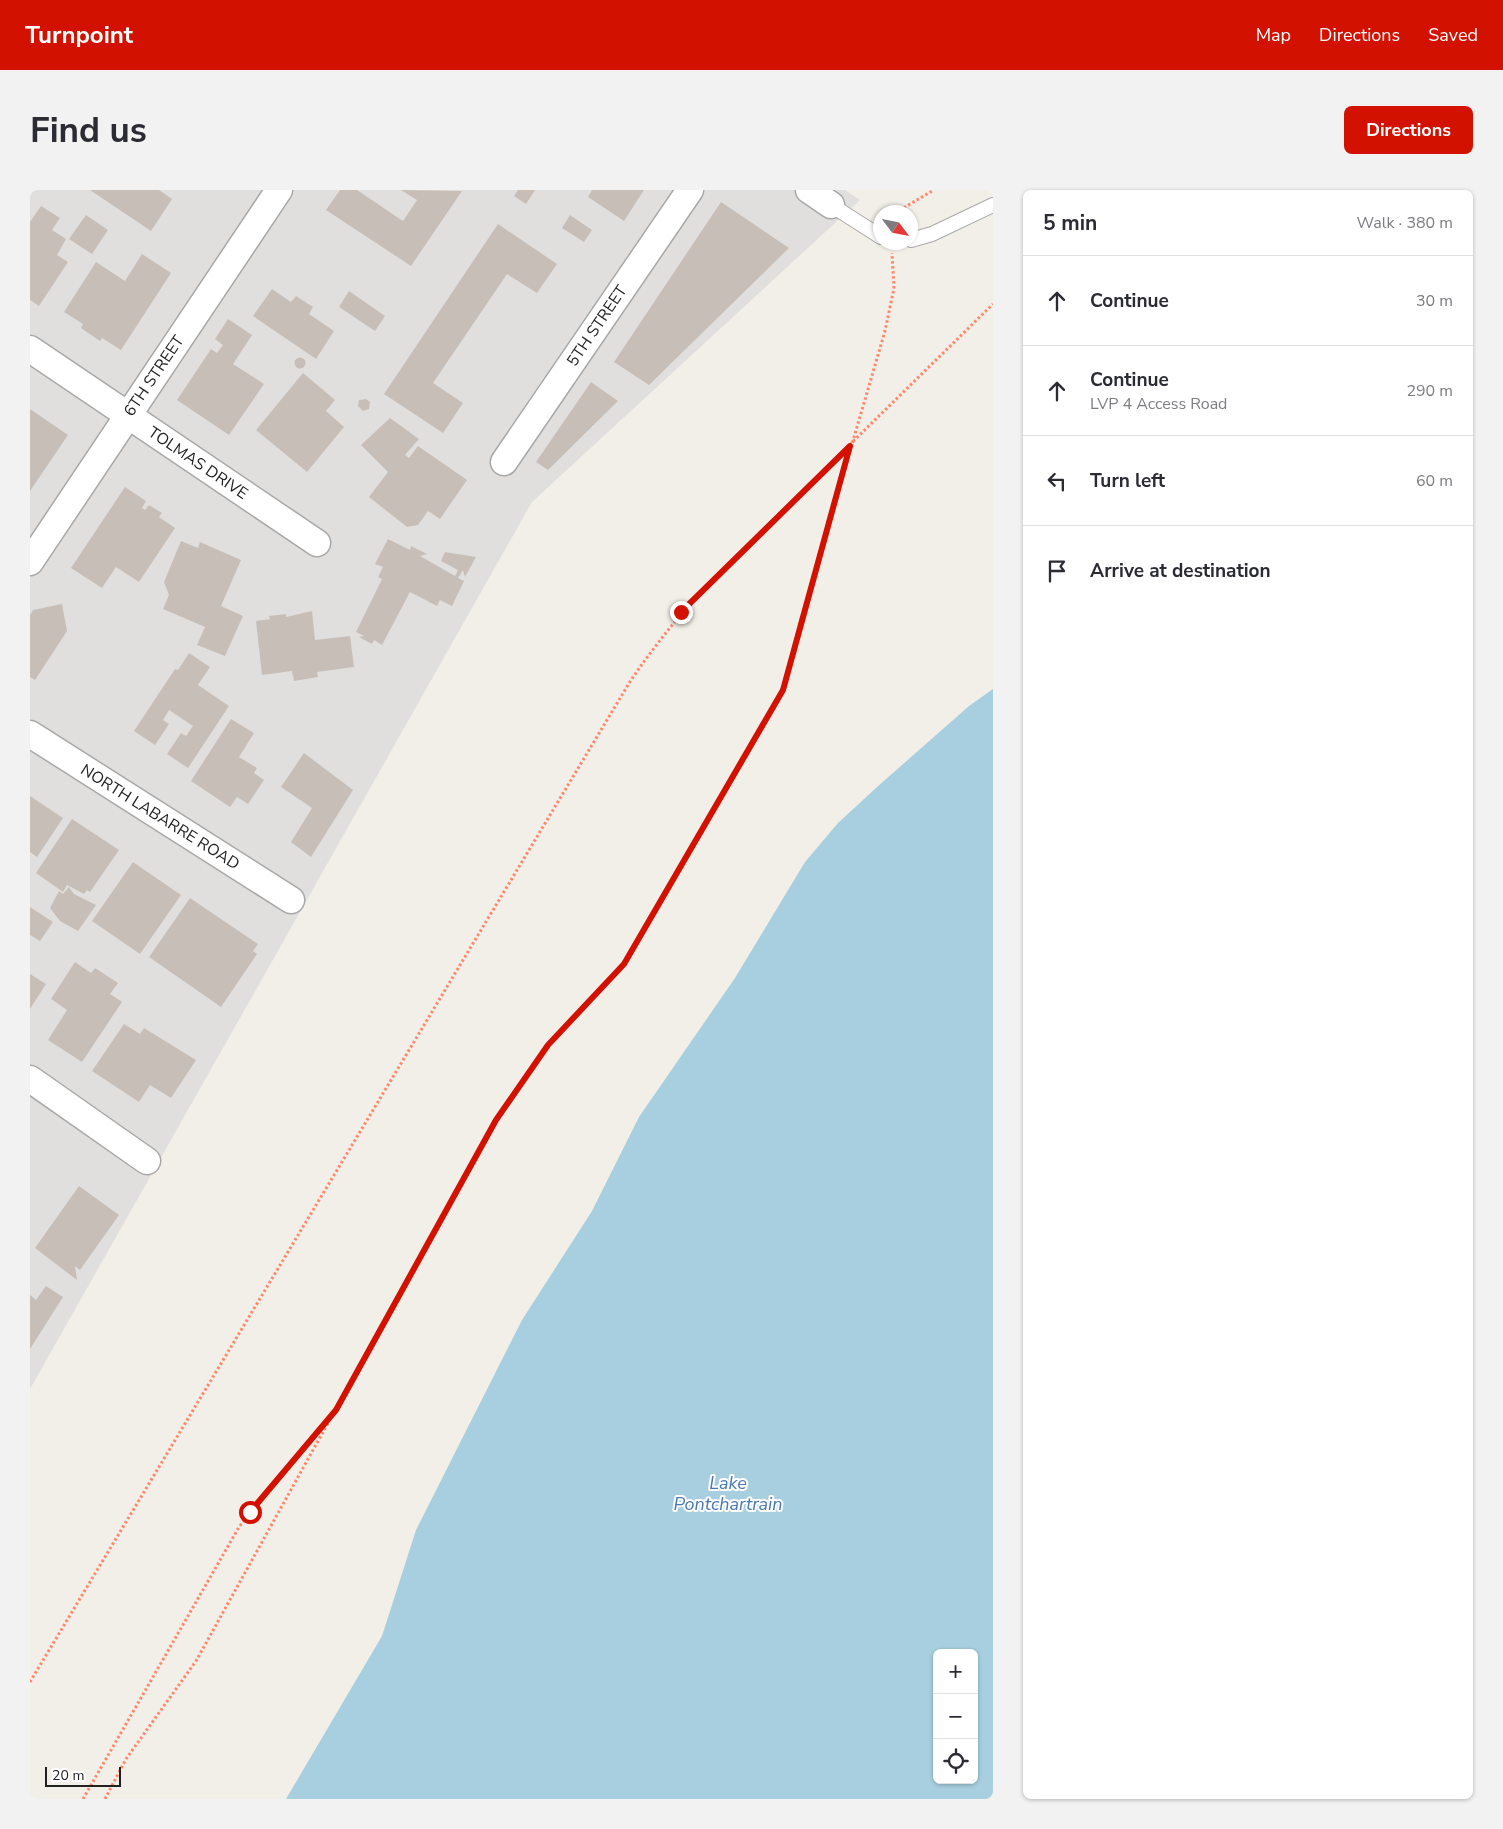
<!DOCTYPE html>
<html lang="en">
<head>
<meta charset="utf-8">
<style>
	:root { --surface:#fff; --page:#f2f2f3; --text:#2b2b33; --muted:#7c7c81; --line:#e1e1e2; --accent:#d31100 }
	body { margin:0; font-family:"Nunito Sans",sans-serif; background:var(--page); color:var(--text) }
	.controls { position:absolute; right:15px; bottom:15px; display:grid; overflow:hidden; border-radius:8px; box-shadow:0 1px 4px #0004 }
	.controls button { width:45px; height:45px; display:grid; place-items:center; padding:0; border:0; border-bottom:1px solid var(--line); background:var(--surface); color:var(--text); font:25px sans-serif }
	.compass { position:absolute; left:843px; top:15px; width:45px; height:45px; border-radius:50%; background:var(--surface); box-shadow:0 1px 4px #0004; rotate:122deg }
	.scale { position:absolute; left:15px; bottom:12px; width:76px; box-sizing:border-box; padding-left:5px; border:2px solid #212121; border-top:0; font-size:14px; line-height:18px; white-space:nowrap; color:#212121; -webkit-text-stroke:4px #fff; paint-order:stroke }
	.stop { position:absolute; width:15px; height:15px; margin:-11px; border:4px solid #d31100; border-radius:50%; background:#fff }
	.stop.end { background:#d31100; border-color:#fff; box-shadow:0 1px 5px #0008 }
	.list { margin:0; padding:0; list-style:none }
	h2 { display:flex; justify-content:space-between; align-items:center; height:65px; margin:0; padding:0 20px; font-size:21px }
	h2 small { font-size:16px; font-weight:400; color:var(--muted) }
	.list li { display:grid; grid-template-columns:32px 1fr auto; gap:15px; align-items:center; box-sizing:border-box; height:90px; padding:0 20px; border-top:1px solid var(--line) }
	.list b { display:block; font-size:19px; white-space:nowrap }
	.list p { margin:0; font-size:16px; white-space:nowrap; color:var(--muted) }
	.list em { font-size:16px; font-style:normal; color:var(--muted) }
	.icon { flex:none; width:28px; height:28px; fill:none; stroke:currentColor; stroke-width:2; stroke-linecap:round; stroke-linejoin:round }
	.map { position:relative; flex:none; width:963px; height:1609px; overflow:hidden; border-radius:8px }
	header { display:flex; align-items:center; gap:30px; box-sizing:border-box; height:70px; padding:0 25px; background:var(--accent); color:#fff }
	header strong { font-size:24px }
	nav { display:flex; gap:28px; margin-inline-start:auto; font-size:18px }
	.intro { display:flex; align-items:center; justify-content:space-between; box-sizing:border-box; height:120px; padding:0 30px }
	h1 { margin:0; font-size:35px }
	.button { padding:12px 22px; border-radius:8px; background:var(--accent); color:#fff; font-size:18px; font-weight:700 }
	main { display:flex; gap:30px; padding:0 30px }
	aside { flex:1; background:var(--surface); border-radius:8px; box-shadow:0 1px 4px #0004 }
	.map>svg:first-child { display:block }
	.residential { fill:#e0dfde }
	.water { fill:#a8cfe0; fill-rule:evenodd }
	.building { fill:#c7bfb7 }
	.lines { fill:none; stroke-linecap:round; stroke-linejoin:round }
	.service-casing { stroke:#a8a8a8; stroke-width:16 }
	.minor-casing { stroke:#a8a8a8; stroke-width:29 }
	.path { stroke:#fe886d; stroke-width:3; stroke-dasharray:2.5 2.5; stroke-linecap:butt }
	.service { stroke:#fff; stroke-width:14 }
	.minor { stroke:#fff; stroke-width:26 }
	.route { stroke:#d31100; stroke-width:6 }
	.labels { text-anchor:middle; dominant-baseline:central; stroke-width:4; stroke-linejoin:round; paint-order:stroke }
	.street-label { font-size:16px; fill:#212121; stroke:#fff }
	.water-label { font-size:18px; font-style:italic; fill:#4a77b5; stroke:#fff }
</style>
</head>
<body>
<header>
<strong>Turnpoint</strong>
<nav><a>Map</a><a>Directions</a><a>Saved</a></nav>
</header>
<div class="intro"><h1>Find us</h1><a class="button">Directions</a></div>
<main>
<div class="map">
<svg width="963" height="1609" viewBox="0 0 963 1609">
	<rect width="100%" height="100%" fill="#f2efe8"/>
	<!-- residential -->
	<path class="residential" d="M0,0H815L830,10L502,312L0,1199Z"/>
	<!-- water -->
	<path class="water" d="M963,499V1609H256L352,1446L386,1340L492,1130L562,1021L609,927L705,788L775,672L808,633L847,597L939,516ZM907,1463H944V1590H907Z"/>
	<!-- building -->
	<path class="building" d="M60,0H129L142,9L121,41Z
		M310,0H327L373,31L387,10L371,0L432,1L381,76L296,20Z
		M488,0H505L496,14L484,6Z
		M562,0H614L594,31L558,7Z
		M691,12L759,58L619,195L584,172Z
		M11,16L30,28L22,40L36,49L27,65L38,72L9,116L0,110V32Z
		M56,25L78,40L62,64L39,49Z
		M540,25L562,40L554,52L532,38Z
		M468,34L527,74L507,103L477,84L403,193L433,213L413,243L354,204Z
		M112,64L141,83L91,160L72,148L70,151L51,138L53,134L34,122L66,72L95,91Z
		M242,99L261,112L266,106L283,117L279,124L304,141L286,169L223,126Z
		M319,101L355,126L345,141L309,117Z
		M198,129L222,145L203,174L234,194L199,245L147,210L181,159L187,163L193,155L185,149Z
		M264.5 173a5.5 5.5 0 1 1 11 0a5.5 5.5 0 1 1-11 0Z
		M273,183L305,210L296,221L314,237L277,282L226,240Z
		M561,192L588,211L518,280L506,272Z
		M336,209L340,212L339,219L333,221L328,216L329,210Z
		M0,219L38,245L0,301Z
		M360,228L389,249L375,265L379,268L388,256L437,290L410,329L398,321L388,335L377,337L339,307L358,282L331,255Z
		M95,297L116,311L112,318L115,320L119,315L132,323L129,327L145,338L109,392L86,377L72,398L41,378Z
		M358,349L380,360L381,356L397,364L390,366L425,386L428,380L411,371L415,362L446,367L435,387L433,380L428,388L434,391L422,416L410,410L407,416L380,402L352,455L344,450L342,454L329,447L334,446L326,442L352,389L348,387L353,377L345,374Z
		M151,351L168,358L170,352L211,370L191,416L213,426L195,466L167,455L175,437L133,419L139,405L134,392Z
		M32,414L37,441L5,490L0,487V425L3,420Z
		M282,421L285,450L320,446L324,477L287,482L288,487L264,491L262,481L232,485L226,431L240,429L239,426L256,424V427Z
		M159,463L180,477L168,495L199,516L158,578L137,564L151,543L156,546L163,536L139,520L133,530L139,534L125,555L104,541L145,479L148,480Z
		M201,529L224,543L209,567L227,578L224,583L234,590L218,614L207,607L200,617L161,591Z
		M274,563L323,600L281,667L261,652L282,618L251,597Z
		M0,606L33,628L7,667L0,662Z
		M42,629L89,660L60,702L57,700L54,704L37,695L33,702L6,683Z
		M103,672L151,705L110,764L62,731Z
		M39,697L44,704L66,715L48,741L30,731L20,718L29,701L33,704Z
		M160,708L228,754L223,761L227,764L191,817L119,767Z
		M0,717L23,732L10,751L0,745Z
		M45,772L61,783L65,778L88,793L80,804L92,812L52,872L18,850L37,820L21,809Z
		M0,784L16,794L0,819Z
		M94,834L110,844L114,838L166,870L141,908L120,895L109,912L62,881Z
		M49,996L89,1025L50,1080L45,1076L47,1090L5,1058Z
		M16,1096L33,1107L0,1159V1105L6,1110Z"/>
	<g class="lines">
		<!-- service casing -->
		<g class="service-casing">
			<path id="service" d="M801,15L851,47
				M881,50L902,44L963,15"/>
		</g>
		<!-- minor casing -->
		<g class="minor-casing">
			<path id="minor" d="M779,0L801,15
				M0,159L287,353
				M474,272L660,0
				M0,372L249,0
				M0,544L261,710
				M0,889L117,971"/>
		</g>
		<!-- path -->
		<path class="path" d="M871,22L875,17L904,0
			M0,1492L601,490C625,455 651,423 680,392L963,114
			M53,1609L209,1337L301,1226
			M75,1609L96,1569L166,1471L466,930L518,855L594,774L753,500L769,436L855,141L864,98L862,63"/>
		<!-- service -->
		<use href="#service" class="service"/>
		<!-- minor -->
		<use href="#minor" class="minor"/>
	</g>
	<g class="lines">
		<!-- route -->
		<path class="route" d="M220,1322L306,1220L466,930L518,855L594,774L753,500L820,256L651,422"/>
	</g>
	<g class="labels">
		<!-- street labels -->
		<g class="street-label">
			<text transform="translate(567 136) rotate(-56)">5TH STREET</text>
			<text transform="translate(124 186) rotate(-56)">6TH STREET</text>
			<text transform="translate(168 273) rotate(34)">TOLMAS DRIVE</text>
			<text transform="translate(130 627) rotate(32)">NORTH LABARRE ROAD</text>
		</g>
		<!-- water labels -->
		<g class="water-label">
			<text x="698" y="1293">Lake<tspan x="698" dy="21">Pontchartrain</tspan></text>
		</g>
	</g>
</svg>
<div class="controls">
<button>+</button>
<button>−</button>
<button><svg class="icon" aria-label="locate" viewBox="0 0 24 24"><circle cx="12" cy="12" r="6"/><path d="M12 2v4M12 18v4M2 12h4M18 12h4"/></svg></button>
</div>
<svg class="compass" viewBox="-18 -18 36 36"><path d="M0-13l5 13h-10z" fill="#e53935"/><path d="M0 13l5-13h-10z" fill="#7c7c81"/></svg>
<div class="scale">20 m</div>
<div class="stop" style="left:220px;top:1322px"></div>
<div class="stop end" style="left:651px;top:422px"></div>
</div>
<aside>
<h2>5 min<small>Walk · 380 m</small></h2>
<ul class="list">
<li><svg class="icon" aria-label="ahead" viewBox="0 0 24 24"><path d="M12 20V5M6 11l6-6 6 6"/></svg><div><b>Continue</b></div><em>30 m</em></li>
<li><svg class="icon" aria-label="ahead" viewBox="0 0 24 24"><path d="M12 20V5M6 11l6-6 6 6"/></svg><div><b>Continue</b><p>LVP 4 Access Road</p></div><em>290 m</em></li>
<li><svg class="icon" aria-label="left" viewBox="0 0 24 24"><path d="M17 20v-9H6M10 6l-5 5 5 5"/></svg><div><b>Turn left</b></div><em>60 m</em></li>
<li><svg class="icon" aria-label="arrive" viewBox="0 0 24 24"><path d="M6 21V4h12l-3 4 3 4H6"/></svg><div><b>Arrive at destination</b></div></li>
</ul>
</aside>
</main>
</body>
</html>
